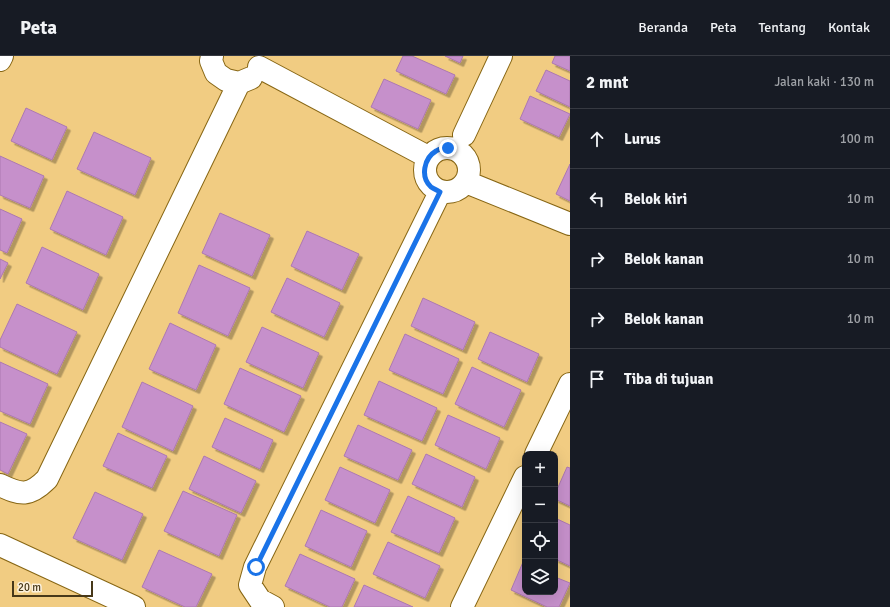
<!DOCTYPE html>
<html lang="id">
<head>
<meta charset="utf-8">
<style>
	:root { --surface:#171b24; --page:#20242c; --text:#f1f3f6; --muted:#9ea1a6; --line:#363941 }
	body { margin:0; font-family:Signika,sans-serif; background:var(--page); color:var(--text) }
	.controls { position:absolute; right:12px; bottom:12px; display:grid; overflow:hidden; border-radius:8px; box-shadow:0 4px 16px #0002 }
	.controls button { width:36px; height:36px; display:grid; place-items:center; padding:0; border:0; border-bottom:1px solid var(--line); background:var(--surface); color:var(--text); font:20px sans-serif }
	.scale { position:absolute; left:12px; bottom:10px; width:81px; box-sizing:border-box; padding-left:4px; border:2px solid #473819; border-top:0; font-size:11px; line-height:14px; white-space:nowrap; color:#473819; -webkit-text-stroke:3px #fcf1dc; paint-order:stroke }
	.stop { position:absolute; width:12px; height:12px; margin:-9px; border:3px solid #1a73e8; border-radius:50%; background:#fff }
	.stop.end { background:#1a73e8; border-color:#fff; box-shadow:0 1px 4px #0008 }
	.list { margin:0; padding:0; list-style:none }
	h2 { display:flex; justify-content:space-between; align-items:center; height:52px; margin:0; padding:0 16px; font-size:17px }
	h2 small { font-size:13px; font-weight:400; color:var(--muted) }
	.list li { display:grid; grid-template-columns:26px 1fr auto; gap:12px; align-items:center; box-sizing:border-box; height:60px; padding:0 16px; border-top:1px solid var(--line) }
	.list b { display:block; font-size:15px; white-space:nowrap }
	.list em { font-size:13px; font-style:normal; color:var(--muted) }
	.icon { flex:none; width:22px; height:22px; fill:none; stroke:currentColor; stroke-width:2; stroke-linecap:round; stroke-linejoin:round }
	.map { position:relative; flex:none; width:570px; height:551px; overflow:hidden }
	header { display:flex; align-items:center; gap:24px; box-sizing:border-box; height:56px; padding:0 20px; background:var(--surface); border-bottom:1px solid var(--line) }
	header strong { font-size:19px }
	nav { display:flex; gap:22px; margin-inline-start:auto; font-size:14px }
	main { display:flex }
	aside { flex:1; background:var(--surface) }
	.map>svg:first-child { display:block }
	.building { fill:#c690cb; stroke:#ac78b1; filter:url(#shadow) }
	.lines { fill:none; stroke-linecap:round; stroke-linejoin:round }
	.minor-casing { stroke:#876614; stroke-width:24 }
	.minor { stroke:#fff; stroke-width:22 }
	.route { stroke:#1a73e8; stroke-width:5 }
</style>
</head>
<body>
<header>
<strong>Peta</strong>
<nav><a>Beranda</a><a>Peta</a><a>Tentang</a><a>Kontak</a></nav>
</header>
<main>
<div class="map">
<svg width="570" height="551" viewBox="0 0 570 551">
	<defs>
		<filter id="shadow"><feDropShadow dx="3.5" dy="3.5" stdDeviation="0" flood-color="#0004"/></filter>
	</defs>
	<rect width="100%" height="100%" fill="#f1cc82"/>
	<!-- building -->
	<path class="building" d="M403,0H412L455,19L446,38L396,15Z
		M445,0H463L460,7Z
		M555,0H570V15L552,7Z
		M546,14L570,25V51L536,35Z
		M384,23L431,44L418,73L371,51Z
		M530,40L570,58L559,81L520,63Z
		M26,52L67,71L52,104L11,85Z
		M94,76L151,102L135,139L77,113Z
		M0,100L44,120L30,152L0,139Z
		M570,108V145L556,138Z
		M67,135L123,161L106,199L50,173Z
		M0,153L22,163L7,197L0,194Z
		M220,157L270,179L252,220L202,197Z
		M307,175L359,198L342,234L291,210Z
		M42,191L99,218L83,254L26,227Z
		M0,203L8,207L0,223Z
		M199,209L250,232L228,280L178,257Z
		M287,222L340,247L324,281L271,256Z
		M423,242L475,266L463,294L411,270Z
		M17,248L77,276L57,318L0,291V284Z
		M170,267L216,289L196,334L149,313Z
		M262,271L319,297L303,332L246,306Z
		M490,276L539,298L527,326L478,303Z
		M405,278L459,303L443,338L389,314Z
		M0,306L48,328L30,368L0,355Z
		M472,311L521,334L504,371L455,348Z
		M240,312L301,340L284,376L224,348Z
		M379,325L437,352L422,385L364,359Z
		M142,326L193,350L173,395L122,371Z
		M448,359L500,382L486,413L435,389Z
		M225,362L273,384L260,413L212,391Z
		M0,366L27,378L8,418L0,414Z
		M358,369L412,394L398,424L344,400Z
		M118,377L167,400L152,432L103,410Z
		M426,398L475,421L462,451L412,428Z
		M204,400L256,425L241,457L189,433Z
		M340,411L390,434L375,467L325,444Z
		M567,411L570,412V450L555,443V438Z
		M183,435L237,459L219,500L164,475Z
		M95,436L143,458L122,504L73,482Z
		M408,440L455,462L439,497L391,476Z
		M321,454L367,475L351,511L305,490Z
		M555,462L570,469V510L555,503Z
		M388,486L440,510L425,542L373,518Z
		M159,494L212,518L196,551H185L142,531Z
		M300,498L355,523L342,551H330L285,530Z
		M523,506L525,507V536H555V521L570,527L559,551H547L511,534Z
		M364,529L413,551H354Z"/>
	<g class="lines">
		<!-- minor casing -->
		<g class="minor-casing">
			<path id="minor" d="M212,0L211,5L216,17L226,24L239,27L251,22
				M0,4L2,0
				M259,11L428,101
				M464,79L501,0
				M425 114a22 22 0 1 1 44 0a22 22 0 1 1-44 0Z
				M466,126L570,168
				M536,398L570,328
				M0,429C21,439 29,441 47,423L239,27
				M0,489L134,551
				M273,551L260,544L250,529L255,511L440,136
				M462,551L525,421"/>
		</g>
		<!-- minor -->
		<use href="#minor" class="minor"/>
	</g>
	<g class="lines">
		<!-- route -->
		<path class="route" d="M256,511L440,136C437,134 434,133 431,131C420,121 424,102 436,95C439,93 444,92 448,92"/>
	</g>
</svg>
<div class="controls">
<button>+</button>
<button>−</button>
<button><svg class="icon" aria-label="locate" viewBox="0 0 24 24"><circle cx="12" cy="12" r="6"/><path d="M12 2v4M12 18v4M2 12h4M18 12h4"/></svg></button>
<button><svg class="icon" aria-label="layers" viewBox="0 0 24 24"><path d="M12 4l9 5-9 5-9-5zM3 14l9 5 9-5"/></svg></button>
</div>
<div class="scale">20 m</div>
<div class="stop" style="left:256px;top:511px"></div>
<div class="stop end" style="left:448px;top:92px"></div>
</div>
<aside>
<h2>2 mnt<small>Jalan kaki · 130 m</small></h2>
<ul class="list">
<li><svg class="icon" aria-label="ahead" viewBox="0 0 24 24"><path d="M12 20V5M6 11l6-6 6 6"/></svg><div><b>Lurus</b></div><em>100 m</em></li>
<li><svg class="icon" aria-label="left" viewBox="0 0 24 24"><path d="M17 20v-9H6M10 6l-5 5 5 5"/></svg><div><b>Belok kiri</b></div><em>10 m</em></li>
<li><svg class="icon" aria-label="right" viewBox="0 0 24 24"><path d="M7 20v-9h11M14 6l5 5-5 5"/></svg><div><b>Belok kanan</b></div><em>10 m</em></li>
<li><svg class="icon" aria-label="right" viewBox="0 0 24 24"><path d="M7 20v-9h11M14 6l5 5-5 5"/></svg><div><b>Belok kanan</b></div><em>10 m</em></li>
<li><svg class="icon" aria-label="arrive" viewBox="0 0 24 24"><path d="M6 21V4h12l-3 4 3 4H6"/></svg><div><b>Tiba di tujuan</b></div></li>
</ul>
</aside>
</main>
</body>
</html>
